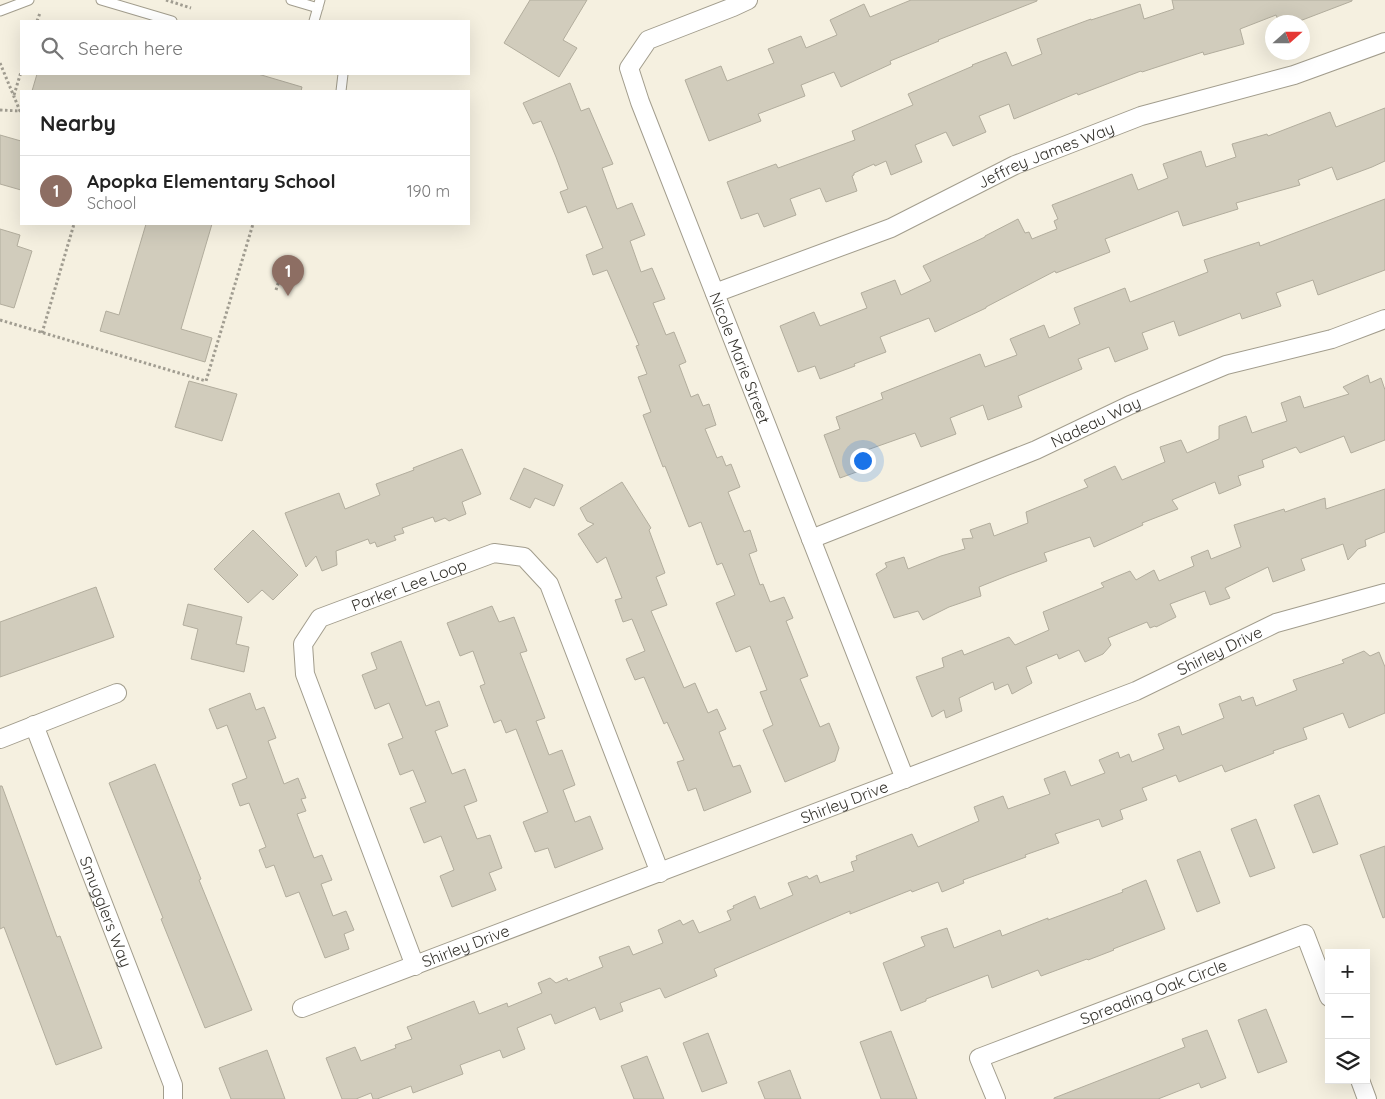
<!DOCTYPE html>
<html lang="en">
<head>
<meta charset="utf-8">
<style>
	:root { --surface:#fff; --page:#f2f2f2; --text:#222; --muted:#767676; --line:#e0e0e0; --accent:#ea580c }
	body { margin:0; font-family:Quicksand,sans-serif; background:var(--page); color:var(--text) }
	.controls { position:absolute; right:15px; bottom:15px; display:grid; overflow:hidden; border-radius:0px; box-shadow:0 5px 20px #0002 }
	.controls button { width:45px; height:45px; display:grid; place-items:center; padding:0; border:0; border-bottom:1px solid var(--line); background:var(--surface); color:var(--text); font:25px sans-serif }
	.compass { position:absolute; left:1265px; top:15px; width:45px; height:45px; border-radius:50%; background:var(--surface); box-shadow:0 5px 20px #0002; rotate:69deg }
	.you { position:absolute; left:862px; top:460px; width:18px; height:18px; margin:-12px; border:4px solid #fff; border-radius:50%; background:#1a73e8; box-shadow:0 0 0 8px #1a73e833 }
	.badge { display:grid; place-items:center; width:32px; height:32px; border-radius:50%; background:var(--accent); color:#fff; font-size:16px; font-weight:700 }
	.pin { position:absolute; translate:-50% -41px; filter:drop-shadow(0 1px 2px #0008) }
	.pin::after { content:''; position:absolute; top:26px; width:18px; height:15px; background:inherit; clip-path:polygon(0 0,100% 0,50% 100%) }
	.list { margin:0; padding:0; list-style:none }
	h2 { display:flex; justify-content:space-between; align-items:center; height:65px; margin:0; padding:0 20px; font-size:21px }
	h2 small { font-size:16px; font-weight:400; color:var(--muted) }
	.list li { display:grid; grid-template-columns:32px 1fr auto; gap:15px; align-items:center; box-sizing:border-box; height:70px; padding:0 20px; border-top:1px solid var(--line) }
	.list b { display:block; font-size:19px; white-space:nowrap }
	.list p { margin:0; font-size:16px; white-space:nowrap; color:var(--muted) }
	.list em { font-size:16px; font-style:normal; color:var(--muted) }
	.icon { flex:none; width:28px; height:28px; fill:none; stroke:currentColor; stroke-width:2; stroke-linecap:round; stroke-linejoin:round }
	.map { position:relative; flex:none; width:1385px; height:1099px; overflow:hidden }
	.search { position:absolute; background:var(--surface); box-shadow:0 5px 20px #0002; left:20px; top:20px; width:450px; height:55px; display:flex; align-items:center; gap:12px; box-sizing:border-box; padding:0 18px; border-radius:0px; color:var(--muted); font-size:19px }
	.panel { position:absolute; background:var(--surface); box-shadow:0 5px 20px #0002; left:20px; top:90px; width:450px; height:135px; border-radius:0px }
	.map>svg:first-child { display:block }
	.building { fill:#d1ccbc; stroke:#b2ad9d }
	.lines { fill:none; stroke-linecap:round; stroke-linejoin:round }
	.lane-casing { stroke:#a29d8d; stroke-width:11 }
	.street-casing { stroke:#a29d8d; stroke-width:20 }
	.path { stroke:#a19d91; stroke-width:3; stroke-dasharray:2.5 2.5; stroke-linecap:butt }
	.lane { stroke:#fff; stroke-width:9 }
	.street { stroke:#fff; stroke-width:18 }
	.labels { text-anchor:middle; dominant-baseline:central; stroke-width:4; stroke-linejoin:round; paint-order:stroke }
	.street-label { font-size:16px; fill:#34322c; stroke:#f5f0e0 }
</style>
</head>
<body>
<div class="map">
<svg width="1385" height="1099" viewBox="0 0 1385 1099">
	<rect width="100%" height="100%" fill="#f5f0e0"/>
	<!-- building -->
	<path class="building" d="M530,0H587L563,40L577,48L559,77L504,43Z
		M911,0H1037V1L938,40L939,41L890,61L891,64L841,87L834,72L801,85L805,96L758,114L761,121L709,141L685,80L721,66L727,81L774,63L768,49L801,36L806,48L837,35L830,20L864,4L870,17Z
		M1172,0H1352V1L1297,22H1279L1276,15L1240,29L1244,44L1204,55L1203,52L1142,72L1141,71L1078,95L1077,93L1014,119L1009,104L979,116L986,132L953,146L946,132L915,145L922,162L891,175L886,161L875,166L874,164L854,173V175L852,176L857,191L826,202L820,188L790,199L796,215L764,227L758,213L741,219L727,182L776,164L778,168L855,140L852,131L913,105L908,94L973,66L972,65L1006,52L1012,66L1042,54L1037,39L1091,19V20L1140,4L1144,19L1174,9Z
		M37,74H258L302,87L301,91H32Z
		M570,83L581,111L589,108L613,164L602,168L617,209L632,203L645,235L630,241L641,272L652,268L665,299L653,303L666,335L674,332L686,362L679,365L691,397L698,394L703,406L709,404L716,425L705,429L717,458L722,456L726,466L731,464L740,487L728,492L744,532L750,530L757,551L749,554L760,585L763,584L770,602L784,597L793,618L786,621L808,676L800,679L820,727L829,723L839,748L835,761L785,782L763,730L773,725L760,692L767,690L750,646L736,652L716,603L735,595L722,563L717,565L701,522L689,527L665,466L663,467L643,415L651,412L638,377L647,374L636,346L639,345L607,270L593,275L586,255L603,248L586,206L568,213L560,192L568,189L556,157L541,121L533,124L523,103Z
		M1385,108V161L1372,167L1337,180L1332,167L1298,180L1300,185L1236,203L1238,209L1183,226L1178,211L1105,239L1110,252L1056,273L1055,271L986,307V308L935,332L929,318L880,337L886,352L854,364L855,366L820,379L815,366L798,372L780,326L814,312L820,326L867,308L861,293L895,280L901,295L931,281L923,266L985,237V236L1018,219L1025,233L1029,232L1032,239L1057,229L1054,221L1058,219L1052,205L1132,174L1138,190L1168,178L1163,164L1201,151L1206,167L1236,157L1232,144L1267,134L1268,136L1330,112L1336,127Z
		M0,135L21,141V190L0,184Z
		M1385,199V270L1318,295L1313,280L1276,293L1281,306L1242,319L1240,313L1179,336L1174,321L1142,333L1148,349L1115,362L1109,347L1078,359L1082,369L1018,396L1022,407L988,420L983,405L950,418L956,434L921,447L915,433L867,450L873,466L840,478L824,435L840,429L836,417L883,399L881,393L980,354L985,367L1017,355L1010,339L1044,325L1049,338L1080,324L1074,308L1125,288L1130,302L1208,272L1204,260L1259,242L1260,246Z
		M146,224H212L181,329L212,338L205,362L100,331L106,311L119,315Z
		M0,229L20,235L17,246L32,251L14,308L0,304Z
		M1368,375L1370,383L1381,378L1385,390V440L1351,453L1344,436L1300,453L1296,447L1262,460L1264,467L1238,476L1241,485L1219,494L1215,482L1172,500L1178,509L1142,523L1143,525L1094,547L1090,537L1044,553L1047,561L1009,575L979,587L981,596L949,607L923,620L918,611L894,618L876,574L887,567L885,563L904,557L908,569L941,556L965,549L962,539L973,538L970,530L990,523L994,536L1028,523L1026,512L1088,487L1084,480L1115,466L1122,480L1165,462L1160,447L1181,440L1187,453L1219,439V426L1246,416L1252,433L1287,421L1281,403L1300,396L1304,408L1349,394L1343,387Z
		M189,381L237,394L222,441L175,427Z
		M462,449L481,494L462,502L466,514L449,521L445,518L435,522L433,517L402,528L404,533L394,536L396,540L377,547L375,542L370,544L368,539L336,551L337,565L322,571L316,556L306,567L285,513L339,493L345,509L380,495L376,484L414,470L413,468Z
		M524,468L563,485L554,506L535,498L530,508L510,499Z
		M622,482L651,528L649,530L665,573L656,577L667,605L651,611L684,688L695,683L708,713L717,709L726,729L719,732L733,767L740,765L751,792L704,811L696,788L688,791L677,762L684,760L667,722L664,724L644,677L635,680L626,659L645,651L632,619L623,622L615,600L622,598L606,557L597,563L578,534L594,524L587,521L580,508Z
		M1385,489V532L1365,540L1366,546L1358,549L1348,560L1343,544L1301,559L1305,570L1273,582L1268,567L1225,588L1230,598L1210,605L1205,591L1170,604L1176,617L1156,627L1155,626L1150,628L1147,622L1108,638L1111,645L1103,654L1085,662L1079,650L1059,659L1057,654L1026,667L1032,683L1012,694L1008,684L995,690L993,682L959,698L962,711L946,718L944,710L932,717L916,677L944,667L942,658L962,650L964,655L1009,637L1015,645L1049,630L1043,612L1104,587L1101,583L1130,571L1136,580L1154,570L1159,581L1194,566L1191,557L1208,550L1211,559L1241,547L1234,525L1284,509L1285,512L1325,498L1326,509Z
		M253,530L298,575L273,600L262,590L248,603L214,569Z
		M96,587L114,637L0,677V622Z
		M188,604L242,617L236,644L249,647L244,672L191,659L198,629L183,625Z
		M492,606L499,622L514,617L527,651L520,653L545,718L536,721L549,755L562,750L575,785L563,790L575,822L590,816L603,849L555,868L548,848L535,852L523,822L548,812L516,729L506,733L501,720L494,723L480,686L485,684L473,651L460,656L447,623Z
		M401,641L426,706L439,701L448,726L435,731L452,774L465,769L477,801L464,806L477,839L490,835L502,868L489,873L496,890L452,907L440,876L454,870L441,836L424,843L410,808L426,802L413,770L400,775L388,744L403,738L389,703L375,709L362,675L377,669L371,653Z
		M1364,651L1370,656L1379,652L1385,667V713L1349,728L1343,713L1303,728L1307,739L1273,751L1274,753L1225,772L1222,765L1179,782L1176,775L1142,788L1147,800L1120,810L1123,819L1102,827L1099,819L1055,834L1059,843L1025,855L1026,857L963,880L964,883L942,892L938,882L912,892L911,890L850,914V911L714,969L717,976L665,998L660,988L620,1003L623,1011L600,1020L595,1007L555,1024L551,1014L517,1028L525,1049L503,1058L500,1050L460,1065L463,1074L413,1093L411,1086L377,1099H373L371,1093L356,1099H342L326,1058L355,1047L361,1061L396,1048L395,1045L412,1039L407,1027L474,1001L479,1014L507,1003L508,1007L542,993L538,983L550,978L556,983L567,978L568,981L603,967L599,957L629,946L633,955L663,943L658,930L680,920L683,925L693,920L699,933L731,920L727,911L734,908L733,906L755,896L760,909L793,895L788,883L807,876L809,879L817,875L820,883L854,871L851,862L857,860L856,856L912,834L918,847L979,821L974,807L1003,796L1008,809L1050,794L1044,779L1065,771L1071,786L1105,773L1099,760L1118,752L1120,758L1129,754L1132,762L1164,749L1158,734L1179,726L1182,735L1224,718L1219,704L1240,696L1242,701L1253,697L1256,706L1297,690L1293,680L1344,663L1342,660Z
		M250,693L256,710L264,707L276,738L268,741L284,784L298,778L306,798L301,799L306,811L297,814L314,858L322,855L332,880L321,884L333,916L346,911L354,930L344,934L349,949L325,958L299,892L286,897L274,865L266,868L259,850L266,847L249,803L240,806L232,784L247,778L227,725L217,729L209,709Z
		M155,764L201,879L199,880L252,1010L205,1028L161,919L163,918L109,783Z
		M0,786H2L57,937L60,936L102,1048L56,1065L4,927L0,929Z
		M1319,795L1338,844L1313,853L1294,805Z
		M1256,819L1275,868L1250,877L1231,829Z
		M1385,846V917L1383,918L1360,855Z
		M1200,851L1220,903L1197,912L1177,860Z
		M1146,880L1165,929L1113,949L1114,950L1088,960L1087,959L1041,976L1038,970L992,988L988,975L926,999V1001L901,1011L883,963L925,946L921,937L947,928L954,948L1000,930L1002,936L1048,918V920L1123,892L1122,890Z
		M1266,1009L1287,1062L1258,1073L1238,1020Z
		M1207,1030L1226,1078L1201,1088L1199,1083L1158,1099H1054V1098L1185,1047L1182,1039Z
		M891,1031L917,1099H881L860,1042Z
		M708,1033L727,1083L702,1092L683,1043Z
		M267,1050L285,1099H231L219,1068Z
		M647,1056L664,1099H634L621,1066Z
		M790,1070L801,1099H765L758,1082Z"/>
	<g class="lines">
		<!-- lane casing -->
		<g class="lane-casing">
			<path id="lane" d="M101,0L172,21
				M291,0L318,8
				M0,11L29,0
				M314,21L320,0
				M341,91L343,74"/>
		</g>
		<!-- street casing -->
		<g class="street-casing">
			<g id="street">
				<path id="s1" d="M748,0L733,7L648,40L629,68L640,102L905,779"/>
				<path id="s2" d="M715,293L891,228L1015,165L1141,116L1294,75L1385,42"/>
				<path id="s3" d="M811,539L1036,450L1130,405L1226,365L1332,339L1385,319"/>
				<path id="s4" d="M34,725L173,1085V1099"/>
				<path d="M0,739L117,693"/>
				<path id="s5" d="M415,966L305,674L303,644L320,618L494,553L524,557L549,584L660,873"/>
				<path id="s6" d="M302,1008L1136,691L1276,623L1385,593"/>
				<path d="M1360,1080L1367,1099"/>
				<path id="s7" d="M996,1099L979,1058L1305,934L1329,997"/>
			</g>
		</g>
		<!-- path -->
		<path class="path" d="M166,0L191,8
			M37,21L40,13
			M0,63L20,111L21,112
			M14,95L21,72
			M0,110L20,111
			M276,290L284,264
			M0,320L206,381L253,224
			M42,333L74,224"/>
		<!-- lane -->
		<use href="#lane" class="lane"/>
		<!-- street -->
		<use href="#street" class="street"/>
	</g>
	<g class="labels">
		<!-- street labels -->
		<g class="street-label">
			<text stroke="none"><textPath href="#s2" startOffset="359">Jeffrey James Way</textPath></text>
			<text stroke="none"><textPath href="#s1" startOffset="452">Nicole Marie Street</textPath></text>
			<text stroke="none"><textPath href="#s3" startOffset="308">Nadeau Way</textPath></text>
			<text stroke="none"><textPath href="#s5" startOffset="468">Parker Lee Loop</textPath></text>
			<text stroke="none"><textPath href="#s6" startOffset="985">Shirley Drive</textPath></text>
			<text stroke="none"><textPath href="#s6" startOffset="580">Shirley Drive</textPath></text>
			<text stroke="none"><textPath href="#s4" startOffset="200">Smugglers Way</textPath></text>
			<text stroke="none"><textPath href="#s6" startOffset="175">Shirley Drive</textPath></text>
			<text stroke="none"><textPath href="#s7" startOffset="231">Spreading Oak Circle</textPath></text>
		</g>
	</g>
</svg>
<div class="controls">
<button>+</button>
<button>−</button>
<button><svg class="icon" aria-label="layers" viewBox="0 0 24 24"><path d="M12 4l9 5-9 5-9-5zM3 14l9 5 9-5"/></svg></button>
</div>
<svg class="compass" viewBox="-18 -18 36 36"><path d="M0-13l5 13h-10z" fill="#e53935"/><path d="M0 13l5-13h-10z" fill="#767676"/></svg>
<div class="you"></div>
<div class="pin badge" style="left:288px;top:296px;background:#8d6e63">1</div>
<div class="search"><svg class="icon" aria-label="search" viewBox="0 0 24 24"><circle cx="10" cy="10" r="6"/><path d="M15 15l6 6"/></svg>Search here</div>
<section class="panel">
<h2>Nearby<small></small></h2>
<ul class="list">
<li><span class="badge" style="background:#8d6e63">1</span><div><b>Apopka Elementary School</b><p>School</p></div><em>190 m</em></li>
</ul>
</section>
</div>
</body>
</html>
